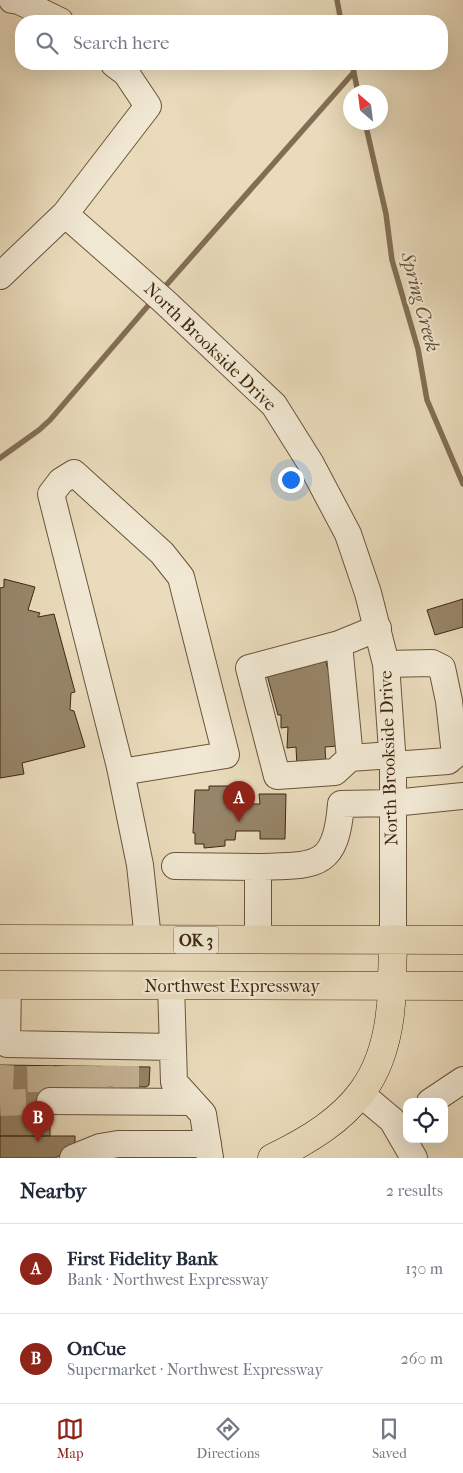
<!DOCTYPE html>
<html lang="en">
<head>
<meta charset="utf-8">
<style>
	:root { --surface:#fff; --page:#f2f2f3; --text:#1f2937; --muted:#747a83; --line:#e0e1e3; --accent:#8f2418 }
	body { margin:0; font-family:"IM FELL French Canon",serif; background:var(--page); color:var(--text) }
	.controls { position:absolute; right:15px; bottom:15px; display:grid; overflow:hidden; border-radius:10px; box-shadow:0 5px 20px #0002 }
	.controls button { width:45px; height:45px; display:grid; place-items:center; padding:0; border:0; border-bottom:1px solid var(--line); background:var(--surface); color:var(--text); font:25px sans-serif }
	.compass { position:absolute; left:343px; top:85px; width:45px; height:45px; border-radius:50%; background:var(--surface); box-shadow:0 5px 20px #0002; rotate:332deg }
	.you { position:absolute; left:290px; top:479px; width:18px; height:18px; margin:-12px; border:4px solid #fff; border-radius:50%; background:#1a73e8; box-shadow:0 0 0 8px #1a73e833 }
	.badge { display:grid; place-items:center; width:32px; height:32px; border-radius:50%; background:var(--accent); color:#fff; font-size:16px; font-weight:700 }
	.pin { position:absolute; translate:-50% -41px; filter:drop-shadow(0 1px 2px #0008) }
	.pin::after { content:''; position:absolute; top:26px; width:18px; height:15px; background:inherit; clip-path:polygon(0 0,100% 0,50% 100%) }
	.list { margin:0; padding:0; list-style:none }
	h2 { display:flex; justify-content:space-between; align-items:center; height:65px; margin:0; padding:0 20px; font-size:21px }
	h2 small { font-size:16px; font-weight:400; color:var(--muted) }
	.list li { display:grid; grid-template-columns:32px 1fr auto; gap:15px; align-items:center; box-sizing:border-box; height:90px; padding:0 20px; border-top:1px solid var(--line) }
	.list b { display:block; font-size:19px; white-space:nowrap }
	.list p { margin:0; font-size:16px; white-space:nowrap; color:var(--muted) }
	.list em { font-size:16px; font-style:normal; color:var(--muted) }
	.icon { flex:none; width:28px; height:28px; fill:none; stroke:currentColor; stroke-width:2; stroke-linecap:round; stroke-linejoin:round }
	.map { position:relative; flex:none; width:463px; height:1158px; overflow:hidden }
	.search { position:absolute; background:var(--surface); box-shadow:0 5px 20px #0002; left:15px; right:15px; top:15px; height:55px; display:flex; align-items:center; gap:12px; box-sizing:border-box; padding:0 18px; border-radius:20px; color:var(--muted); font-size:19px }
	.sheet { height:245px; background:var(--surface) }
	nav { display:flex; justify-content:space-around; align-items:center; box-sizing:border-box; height:70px; border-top:1px solid var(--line); background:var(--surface); font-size:14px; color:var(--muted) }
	nav a { display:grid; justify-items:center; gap:2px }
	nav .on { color:var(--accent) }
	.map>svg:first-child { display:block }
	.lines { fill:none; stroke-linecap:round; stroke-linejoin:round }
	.stream { stroke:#826e54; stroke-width:5.5 }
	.building { fill:#978569; stroke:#3f2710 }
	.minor-tunnel { stroke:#c7b799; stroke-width:26; stroke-dasharray:26 13; stroke-linecap:butt }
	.minor-casing { stroke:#6a543b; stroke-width:28 }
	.major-casing { stroke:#3f2710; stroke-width:29 }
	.highway-casing { stroke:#3f2710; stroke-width:29 }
	.minor { stroke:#f1e8d3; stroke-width:26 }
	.major { stroke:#e9dbbb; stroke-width:28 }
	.highway { stroke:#e9dbbb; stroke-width:28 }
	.labels { text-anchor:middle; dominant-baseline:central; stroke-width:4.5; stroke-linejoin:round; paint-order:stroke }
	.shield { fill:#f1e8d3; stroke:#74614a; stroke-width:1 }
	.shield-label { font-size:16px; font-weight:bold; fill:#3f2710 }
	.street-label { font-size:18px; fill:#3f2710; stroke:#f1e8d3 }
	.water-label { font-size:19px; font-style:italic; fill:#614b32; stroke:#f1e8d3 }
</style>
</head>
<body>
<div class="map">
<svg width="463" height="1158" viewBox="0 0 463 1158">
	<rect width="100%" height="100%" fill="#e9dbbb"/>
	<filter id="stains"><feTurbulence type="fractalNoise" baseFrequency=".004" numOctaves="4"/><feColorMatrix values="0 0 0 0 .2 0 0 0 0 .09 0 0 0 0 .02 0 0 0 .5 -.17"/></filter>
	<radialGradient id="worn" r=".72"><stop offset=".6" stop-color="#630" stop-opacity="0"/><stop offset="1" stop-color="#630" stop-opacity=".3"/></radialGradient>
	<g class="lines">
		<!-- stream -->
		<path class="stream" d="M337,0L341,21
			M352,64L358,92
			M365,122L386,214L392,260L418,349L427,400L463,484
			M162,290L354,72
			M0,458L39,430L50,420L153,300"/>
	</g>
	<!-- building -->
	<path class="building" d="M4,579L35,587L28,610L40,613L38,617L54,614L75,692L71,693L70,710L74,711L85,747L22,763L24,774L0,778V588L4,587Z
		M463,599V627L435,635L427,610Z
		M325,659L335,692L337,746L325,747L326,766L297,767L296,747L287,748L288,727L281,728V715H278L267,675Z
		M209,786H236V804H260L259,794H286L285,839H260V831H236L235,840H225V846L204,848V844H195V833H193L195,790H209Z
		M0,1065L150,1067L149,1085L146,1087L65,1086L50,1101V1136H0Z
		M0,1136H75V1148L55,1158H0Z"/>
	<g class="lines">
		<!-- minor-tunnel -->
		<path class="minor-tunnel" d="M40,1066L41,1101
			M62,1066L63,1088
			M104,1066L105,1087
			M126,1066V1087
			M84,1087V1066
			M0,1090L1,1065
			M0,1103L50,1101"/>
		<!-- minor casing -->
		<g class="minor-casing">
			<path id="minor" d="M12,0L19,1L60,21
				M65,214L165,302L274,405L311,464L348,534L368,593L386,664L393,765V939
				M0,276L65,214L148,106L126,73L114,64
				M378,628L339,644L249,668L277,776L335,772L350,758L392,755
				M339,644L350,758
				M386,664L432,663L442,668L449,701L455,755L448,761L393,765
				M121,772L226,755L181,577L162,553L74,473L61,481L51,494L119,763L121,772L140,865L148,939
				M175,866L258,867V940
				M258,867C315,865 336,870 341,804L393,803L463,796
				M8,985L7,1044L173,1047
				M171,985L174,1082L203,1114L210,1158
				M361,1094L392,1120L414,1158
				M50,1101L192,1102
				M430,1102L463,1080
				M73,1158L100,1147L118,1144H208"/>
		</g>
		<!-- major casing -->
		<g class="major-casing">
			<path id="major" d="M272,1158C353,1119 390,1079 392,986"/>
		</g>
		<!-- highway casing -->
		<g class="highway-casing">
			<path id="highway" d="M0,939L463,940
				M0,985L463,986
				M392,986L393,939"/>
		</g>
		<!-- minor -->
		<use href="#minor" class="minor"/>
		<!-- major -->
		<use href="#major" class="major"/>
		<!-- highway -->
		<use href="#highway" class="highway"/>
	</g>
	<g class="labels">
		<!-- shield labels -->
		<rect class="shield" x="173.5" y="926.5" width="45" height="27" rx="4"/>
		<g class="shield-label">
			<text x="196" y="940">OK 3</text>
		</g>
		<!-- street labels -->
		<g class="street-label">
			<text transform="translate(210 347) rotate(44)">North Brookside Drive</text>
			<text transform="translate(389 758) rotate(-92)">North Brookside Drive</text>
			<text x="232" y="986">Northwest Expressway</text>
		</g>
		<!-- water labels -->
		<g class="water-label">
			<text transform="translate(420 302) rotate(75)">Spring Creek</text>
		</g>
	</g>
	<rect width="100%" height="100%" filter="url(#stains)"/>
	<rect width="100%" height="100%" fill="url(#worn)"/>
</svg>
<div class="controls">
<button><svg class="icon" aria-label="locate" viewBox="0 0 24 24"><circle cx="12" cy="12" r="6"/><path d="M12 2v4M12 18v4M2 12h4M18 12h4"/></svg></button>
</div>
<svg class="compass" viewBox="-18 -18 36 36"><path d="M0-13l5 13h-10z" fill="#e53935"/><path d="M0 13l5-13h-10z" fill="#747a83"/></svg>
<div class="you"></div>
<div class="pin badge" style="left:239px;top:822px">A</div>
<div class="pin badge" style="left:38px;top:1142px">B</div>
<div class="search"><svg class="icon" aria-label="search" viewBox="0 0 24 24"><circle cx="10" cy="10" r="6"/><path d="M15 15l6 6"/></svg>Search here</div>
</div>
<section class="sheet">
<h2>Nearby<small>2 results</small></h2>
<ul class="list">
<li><span class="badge">A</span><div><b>First Fidelity Bank</b><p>Bank · Northwest Expressway</p></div><em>130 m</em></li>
<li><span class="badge">B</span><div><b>OnCue</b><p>Supermarket · Northwest Expressway</p></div><em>260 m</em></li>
</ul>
</section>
<nav>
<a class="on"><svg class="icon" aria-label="map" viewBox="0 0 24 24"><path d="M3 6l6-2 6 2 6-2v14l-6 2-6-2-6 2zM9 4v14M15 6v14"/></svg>Map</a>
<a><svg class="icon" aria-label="directions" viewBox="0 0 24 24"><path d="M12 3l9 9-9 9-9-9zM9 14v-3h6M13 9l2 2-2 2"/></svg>Directions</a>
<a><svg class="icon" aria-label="saved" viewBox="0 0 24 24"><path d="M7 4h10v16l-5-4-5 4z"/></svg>Saved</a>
</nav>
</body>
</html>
